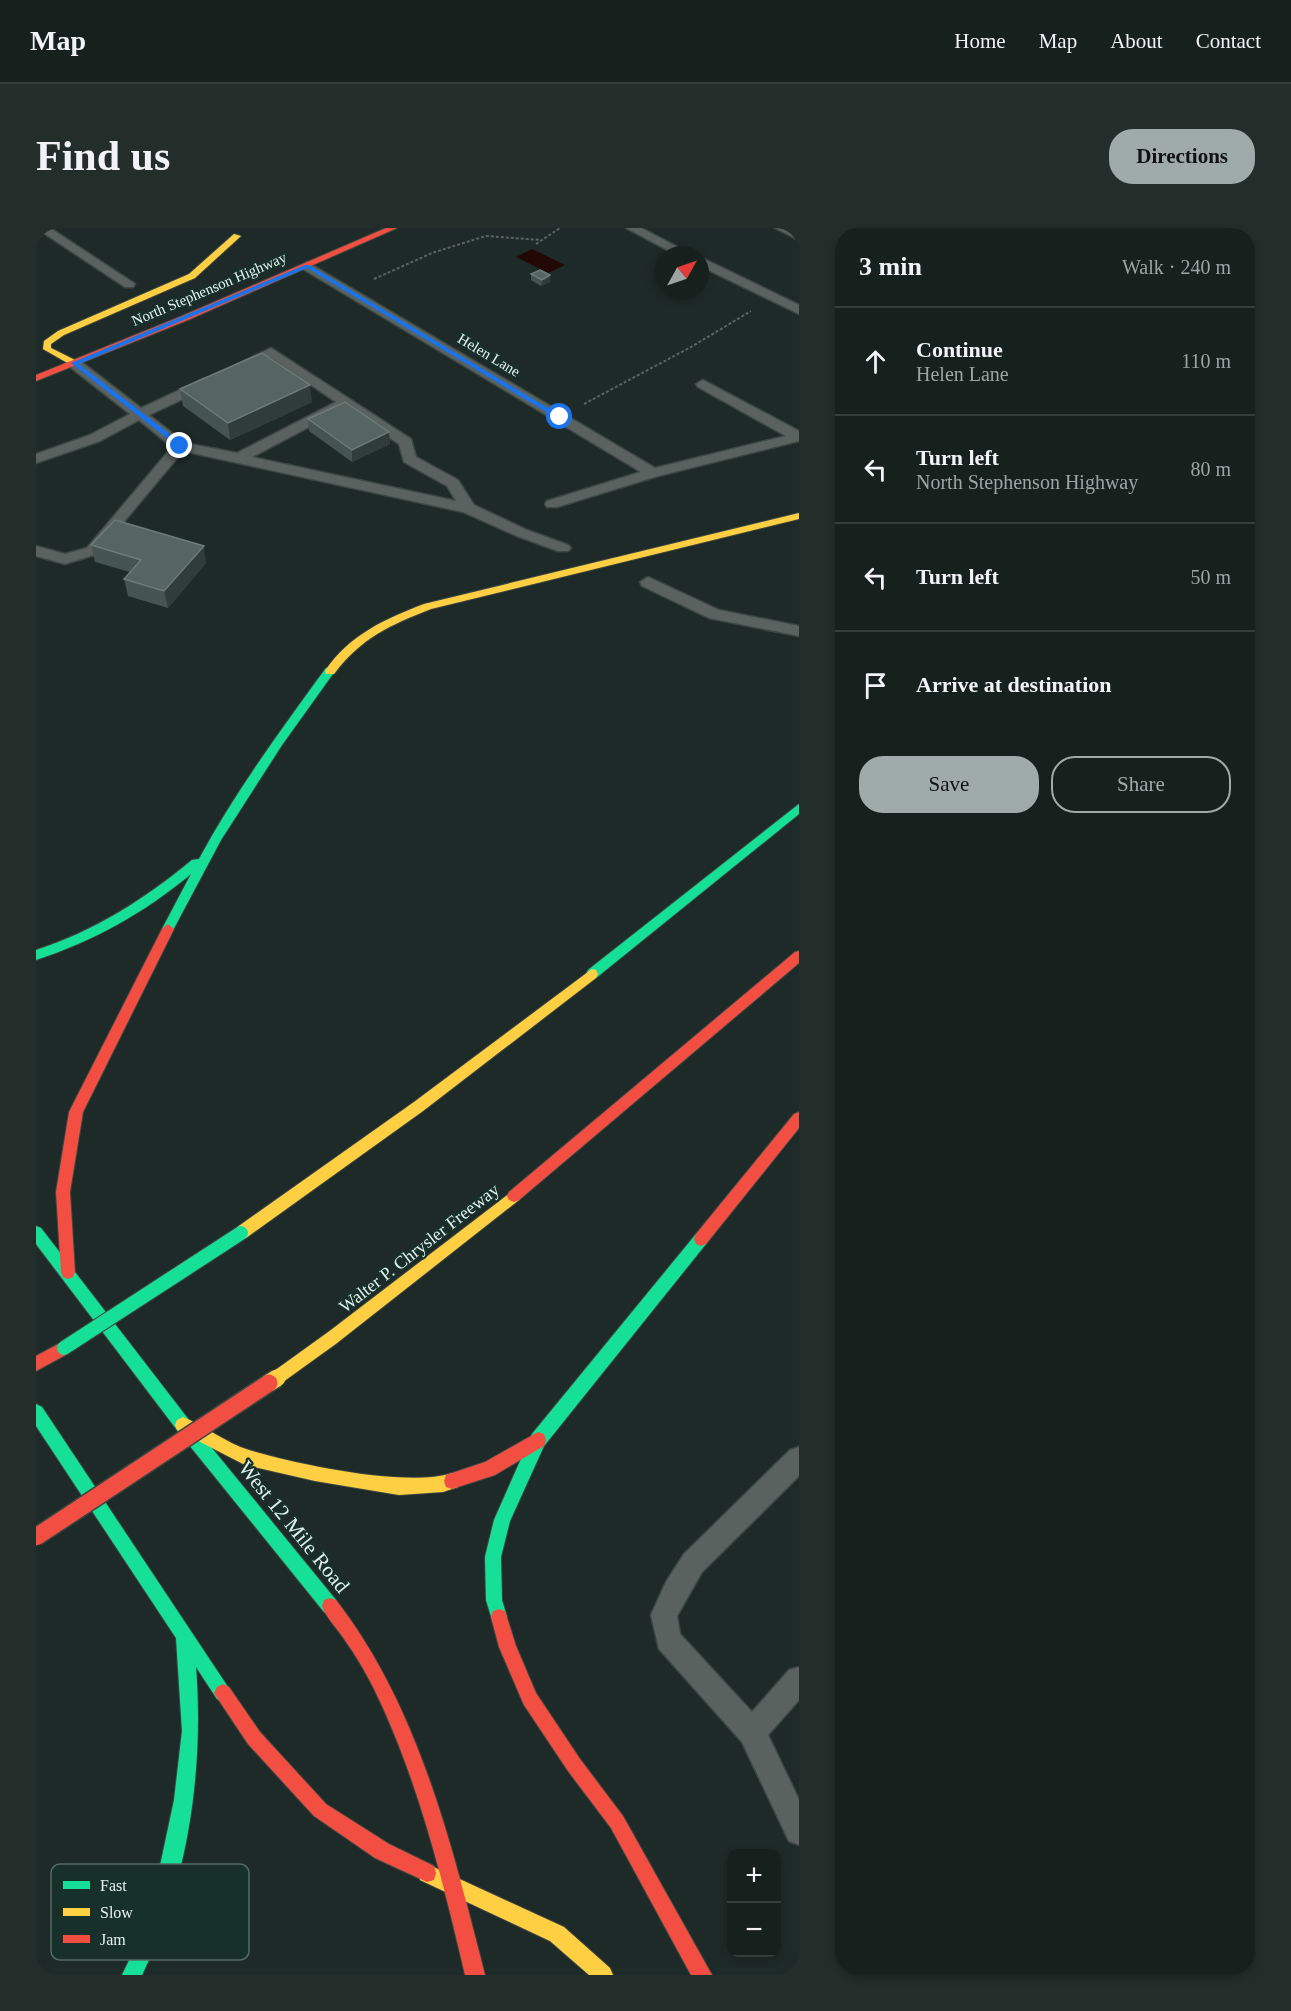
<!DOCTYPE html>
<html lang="en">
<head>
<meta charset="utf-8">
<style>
	:root { --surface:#16201d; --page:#232d2a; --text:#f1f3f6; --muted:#9ea3a4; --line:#353e3b; --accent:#9eaba8 }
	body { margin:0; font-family:Georgia,serif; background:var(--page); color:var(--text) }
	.controls { position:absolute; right:18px; bottom:18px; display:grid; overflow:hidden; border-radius:12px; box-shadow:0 3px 9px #0003 }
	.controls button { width:54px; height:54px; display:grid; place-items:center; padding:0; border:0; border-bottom:2px solid var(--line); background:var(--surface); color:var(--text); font:30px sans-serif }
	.compass { position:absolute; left:619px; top:18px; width:54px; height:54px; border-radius:50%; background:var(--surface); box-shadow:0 3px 9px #0003; rotate:50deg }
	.stop { position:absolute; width:18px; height:18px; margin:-14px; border:4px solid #1a73e8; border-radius:50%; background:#fff }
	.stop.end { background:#1a73e8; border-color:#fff; box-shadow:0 2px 6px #0008 }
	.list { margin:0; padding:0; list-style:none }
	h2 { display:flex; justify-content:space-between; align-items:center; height:78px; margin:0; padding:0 24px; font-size:26px }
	h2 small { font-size:20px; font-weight:400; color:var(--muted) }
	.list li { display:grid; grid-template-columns:39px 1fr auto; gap:18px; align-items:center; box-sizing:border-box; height:108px; padding:0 24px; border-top:2px solid var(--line) }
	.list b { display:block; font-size:22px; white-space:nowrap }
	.list p { margin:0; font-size:20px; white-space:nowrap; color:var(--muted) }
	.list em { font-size:20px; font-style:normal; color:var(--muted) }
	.actions { display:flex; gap:12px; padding:18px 24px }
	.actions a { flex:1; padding:14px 0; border:2px solid var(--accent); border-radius:24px; text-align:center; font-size:21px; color:var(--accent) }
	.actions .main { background:var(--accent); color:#111 }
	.icon { flex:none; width:33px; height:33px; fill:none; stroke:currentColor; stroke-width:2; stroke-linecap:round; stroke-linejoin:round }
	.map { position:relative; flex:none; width:763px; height:1747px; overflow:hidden; border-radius:24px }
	header { display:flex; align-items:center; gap:36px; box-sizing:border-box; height:84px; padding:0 30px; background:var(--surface); border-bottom:2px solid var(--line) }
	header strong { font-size:28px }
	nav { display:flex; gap:33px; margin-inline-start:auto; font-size:21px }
	.intro { display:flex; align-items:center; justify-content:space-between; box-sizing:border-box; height:144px; padding:0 36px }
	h1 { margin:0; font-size:42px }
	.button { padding:15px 27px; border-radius:24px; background:var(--accent); color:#111; font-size:21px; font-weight:700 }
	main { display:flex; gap:36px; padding:0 36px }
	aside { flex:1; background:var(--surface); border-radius:24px; box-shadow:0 3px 9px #0003 }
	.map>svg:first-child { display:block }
	.water { fill:#210804 }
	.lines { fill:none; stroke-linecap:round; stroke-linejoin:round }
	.lane-casing { stroke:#3c4743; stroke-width:3 }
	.fast-casing { stroke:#3c4743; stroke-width:2 }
	.slow-casing { stroke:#3c4743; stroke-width:2 }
	.jam-casing { stroke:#3c4743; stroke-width:2 }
	.path { stroke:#5a6361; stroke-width:2; stroke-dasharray:3 2; stroke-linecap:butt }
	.lane { fill:#59625f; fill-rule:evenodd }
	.fast { fill:#16e098; fill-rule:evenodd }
	.slow { fill:#ffcf43; fill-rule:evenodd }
	.jam { fill:#f24e42; fill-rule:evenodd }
	.fast-bridge-casing { stroke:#3c4743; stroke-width:16; stroke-linecap:butt }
	.slow-bridge-far1-casing { stroke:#3c4743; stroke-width:16; stroke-linecap:butt }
	.slow-bridge-casing { stroke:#3c4743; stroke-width:20; stroke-linecap:butt }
	.jam-bridge-casing { stroke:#3c4743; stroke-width:20; stroke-linecap:butt }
	.fast-bridge { stroke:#16e098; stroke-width:14 }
	.slow-bridge-far1 { stroke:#ffcf43; stroke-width:14 }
	.slow-bridge { stroke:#ffcf43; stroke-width:17 }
	.jam-bridge { stroke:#f24e42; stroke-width:17 }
	.wall { fill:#465451 }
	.shaded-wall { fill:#2f3c39 }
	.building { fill:#576562; stroke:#6d7b77; stroke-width:1.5 }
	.route { fill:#1a73e8 }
	.labels { text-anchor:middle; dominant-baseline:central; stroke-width:4.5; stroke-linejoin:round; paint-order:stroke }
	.far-street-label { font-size:15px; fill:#e3f1ed; stroke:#18302a }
	.street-label { font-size:18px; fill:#e3f1ed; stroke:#18302a }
	.near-street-label { font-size:21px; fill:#e3f1ed; stroke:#18302a }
	.key { fill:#18302a; stroke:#556a64; stroke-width:1.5 }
	.key-label { font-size:16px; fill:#e3f1ed }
</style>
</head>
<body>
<header>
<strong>Map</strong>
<nav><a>Home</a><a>Map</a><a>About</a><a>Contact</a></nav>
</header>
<div class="intro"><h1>Find us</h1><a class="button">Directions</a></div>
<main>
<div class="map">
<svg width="763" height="1747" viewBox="0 0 763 1747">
	<rect width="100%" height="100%" fill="#1e2a27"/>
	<!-- water -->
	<path class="water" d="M496,21L529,37L512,45L480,29Z"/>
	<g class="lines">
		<!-- lane casing -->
		<g class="lane-casing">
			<path id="lane" d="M0,0H14L99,56L97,59H89Z
				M590,0H605L657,27H641Z
				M739,0H755L763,4V12Z
				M664,29L763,77V86L664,38Z
				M271,34L619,240L750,208L662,159L660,156L667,152L763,203V213L622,248L521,279H511L509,276L511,273L605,244L267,41L265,38Z
				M235,120L375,211L380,229L422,252L438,277L491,302L532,317L535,320L532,323H522L481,308L427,284L147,223L61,326L29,336L0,328V318L29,326L51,320L136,219L103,192L64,213L0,235V226L54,207L94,186L33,138L31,135L33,132H43L105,180L167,151H177L179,154L177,157L113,187L149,215L201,225L300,174L234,129L205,142L198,138ZM309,180L363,216L368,234L411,258L420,273L216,229Z
				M612,349L683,382L763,398V408L673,390L606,358L604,354Z
				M763,1219V1248L666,1344L641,1388L644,1406L716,1484L753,1442L763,1439V1472L732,1507L763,1572V1617L753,1613L706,1514L623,1421L615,1387L630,1354L648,1326L754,1222Z"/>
		</g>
		<!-- fast casing -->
		<g class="fast-casing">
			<path id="fast" d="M294,439L299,443L246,517L185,612L136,704H128L126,701L155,646C108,685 58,713 0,732V722C59,703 109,671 156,632L163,631C199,564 245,502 290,440Z
				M763,576V586L560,750H552L550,746L552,742Z
				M0,998L5,1000L153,1192L300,1372L302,1378L300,1384L294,1386L288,1384L141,1202L0,1016Z
				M665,1004L670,1006L672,1011L670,1016L508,1218L474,1293L465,1329L466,1372L471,1389L469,1395L463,1397L457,1395L450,1372L449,1329L458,1292L496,1206L660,1006Z
				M0,1176L6,1179L196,1465L193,1471L187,1474L181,1471L160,1439C168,1542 152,1654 106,1747H86L100,1718L118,1666L138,1572L146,1503L140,1410L0,1198Z"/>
		</g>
		<!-- slow casing -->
		<g class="slow-casing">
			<path id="slow" d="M198,6L205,8L159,50L28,107L15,116V120L41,133V137H35L7,121L8,113L22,103L153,46Z
				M763,285V291L395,381C354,397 325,410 298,446H290L289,443C313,407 349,391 388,376Z
				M556,741L560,742L562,746L560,750L387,883L210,1010L205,1012L200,1010L198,1005L200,1000L378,874Z
				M478,962L483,964L485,968L483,972L301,1115L296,1117L291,1115L288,1110L291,1105Z
				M147,1189C169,1198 190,1215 213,1222C260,1236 371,1260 416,1245L422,1247L424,1253L422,1259L407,1264L363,1267L279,1253L209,1237L141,1202L139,1197L141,1192Z
				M391,1636L528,1699L574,1740L577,1747H553L514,1713L384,1652L382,1645L384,1638Z"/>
		</g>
		<!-- jam casing -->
		<g class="jam-casing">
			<path id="jam" d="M350,0H361L152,92L0,153V147L146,88Z
				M132,696L138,701L47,884L34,964L39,1044L37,1049L32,1051L27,1049L25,1044L20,964L33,884L126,701Z
				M763,723V735L483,972L478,974L473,972L471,968L473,964L759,724Z
				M763,884V900L670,1016L665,1018L660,1016L658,1011L660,1006L758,886Z
				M28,1113L33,1115L36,1120L33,1125L0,1143V1128Z
				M502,1204L508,1206L510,1212L508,1218L459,1247L416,1261L410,1259L408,1253L410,1247L449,1234Z
				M294,1370L300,1372C383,1479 416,1618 449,1747H429C408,1657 385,1564 347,1480C336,1455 322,1430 306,1408C299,1398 290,1389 286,1378L288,1372Z
				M463,1381L469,1383L480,1418L500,1465L544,1531L587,1588L676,1747H655L575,1600L532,1543L488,1477L463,1419L455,1389L457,1383Z
				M187,1456L193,1459L224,1504L290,1576L353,1616L398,1638L400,1645L398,1652L391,1654L339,1630L278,1588L212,1516L178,1465L181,1459Z"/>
		</g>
		<!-- path -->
		<path class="path" d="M500,16L524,0
			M338,51L396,25L450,8L505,12
			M548,176L655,119L715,83"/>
		<!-- lane -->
		<use href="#lane" class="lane"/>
		<!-- fast -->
		<use href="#fast" class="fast"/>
		<!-- slow -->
		<use href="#slow" class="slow"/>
		<!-- jam -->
		<use href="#jam" class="jam"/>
		<!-- fast-bridge casing -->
		<g class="fast-bridge-casing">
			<path id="fast-bridge" d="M28,1120L205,1005"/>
		</g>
		<!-- slow-bridge-far1 casing -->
		<g class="slow-bridge-far1-casing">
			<path id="slow-bridge-far1" d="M239,1151L296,1110"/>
		</g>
		<!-- slow-bridge casing -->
		<g class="slow-bridge-casing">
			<path id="slow-bridge" d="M233,1155L241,1150"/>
		</g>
		<!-- jam-bridge casing -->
		<g class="jam-bridge-casing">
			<path id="jam-bridge" d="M0,1309L233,1155"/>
		</g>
		<!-- fast-bridge -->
		<use href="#fast-bridge" class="fast-bridge"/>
		<!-- slow-bridge-far1 -->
		<use href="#slow-bridge-far1" class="slow-bridge-far1"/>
		<!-- slow-bridge -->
		<use href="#slow-bridge" class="slow-bridge"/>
		<!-- jam-bridge -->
		<use href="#jam-bridge" class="jam-bridge"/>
	</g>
	<!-- wall -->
	<path class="wall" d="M495,46L514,47V54L505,58L495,52Z
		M144,161L276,174L194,212L147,178Z
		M272,191L353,204L354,216L316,234L273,203Z
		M55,317L170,335L132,380L92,368L88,351L94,344L59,334Z"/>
	<!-- shaded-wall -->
	<path class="shaded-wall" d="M514,47V54L505,58L506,52Z
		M274,157L276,174L194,212L192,195Z
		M353,204L354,216L316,234V222Z
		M168,318L170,335L132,380L128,363Z"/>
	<!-- building -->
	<path class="building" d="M504,42L514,47L506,52L495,46Z
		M226,125L274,157L192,195L144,161Z
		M309,174L353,204L316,222L272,191Z
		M79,292L168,318L128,363L88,351L105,332L55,317Z"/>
	<!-- route -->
	<path class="route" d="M269,37H273L527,189L522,191L271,40L43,136L147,216V219H142L35,135Z"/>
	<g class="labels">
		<!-- far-street labels -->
		<g class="far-street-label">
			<text transform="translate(173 61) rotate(-23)">North Stephenson Highway</text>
			<text transform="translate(453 127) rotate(31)">Helen Lane</text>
		</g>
		<!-- street labels -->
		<g class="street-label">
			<text transform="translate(383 1020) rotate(-38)">Walter P. Chrysler Freeway</text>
		</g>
		<!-- near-street labels -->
		<g class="near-street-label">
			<text transform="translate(258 1299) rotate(51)">West 12 Mile Road</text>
		</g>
	</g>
	<!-- legend -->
	<rect x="15" y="1636" width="198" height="96" rx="9" class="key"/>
	<rect x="27" y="1653" width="27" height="8" fill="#16e098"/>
	<rect x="27" y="1680" width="27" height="8" fill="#ffcf43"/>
	<rect x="27" y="1707" width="27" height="8" fill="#f24e42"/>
	<g class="key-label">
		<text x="64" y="1663">Fast</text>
		<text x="64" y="1690">Slow</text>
		<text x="64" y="1717">Jam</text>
	</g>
</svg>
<div class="controls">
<button>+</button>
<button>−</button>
</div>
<svg class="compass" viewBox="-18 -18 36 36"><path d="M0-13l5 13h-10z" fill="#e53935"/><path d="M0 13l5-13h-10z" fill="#9ea3a4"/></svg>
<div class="stop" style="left:524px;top:189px"></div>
<div class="stop end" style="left:144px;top:218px"></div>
</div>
<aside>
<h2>3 min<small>Walk · 240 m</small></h2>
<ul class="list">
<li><svg class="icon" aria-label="ahead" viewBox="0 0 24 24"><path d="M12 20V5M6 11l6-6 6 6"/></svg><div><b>Continue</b><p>Helen Lane</p></div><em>110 m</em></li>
<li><svg class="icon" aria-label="left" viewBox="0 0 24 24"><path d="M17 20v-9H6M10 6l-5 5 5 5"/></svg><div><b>Turn left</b><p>North Stephenson Highway</p></div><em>80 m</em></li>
<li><svg class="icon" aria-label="left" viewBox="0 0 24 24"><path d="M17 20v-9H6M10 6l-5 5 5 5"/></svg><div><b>Turn left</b></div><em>50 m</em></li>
<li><svg class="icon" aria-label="arrive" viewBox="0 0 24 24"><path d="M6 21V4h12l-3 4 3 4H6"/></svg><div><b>Arrive at destination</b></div></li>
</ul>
<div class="actions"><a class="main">Save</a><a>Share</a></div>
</aside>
</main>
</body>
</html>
